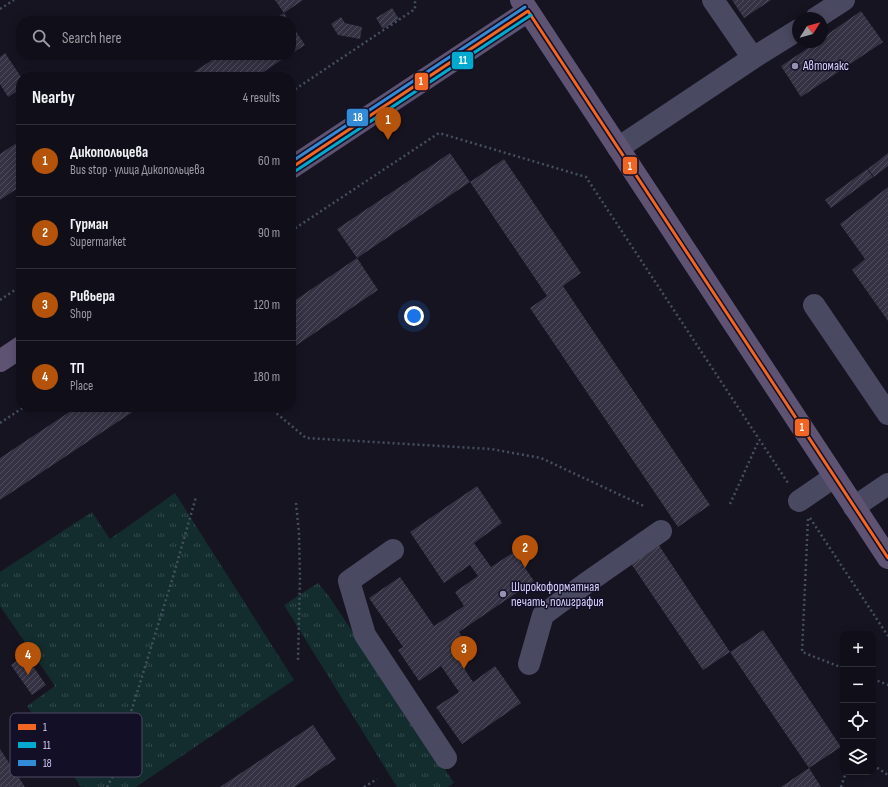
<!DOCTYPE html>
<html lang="en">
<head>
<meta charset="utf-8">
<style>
	:root { --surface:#100f19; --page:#191822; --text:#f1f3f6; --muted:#9c9ca2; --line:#302f38; --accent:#b45309 }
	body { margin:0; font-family:"Sofia Sans Condensed",sans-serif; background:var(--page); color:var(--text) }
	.controls { position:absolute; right:12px; bottom:12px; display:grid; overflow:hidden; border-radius:8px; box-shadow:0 2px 10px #0003 }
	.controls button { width:36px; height:36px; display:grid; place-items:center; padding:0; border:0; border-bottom:1px solid var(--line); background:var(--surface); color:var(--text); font:20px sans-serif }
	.compass { position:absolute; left:792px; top:12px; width:36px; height:36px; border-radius:50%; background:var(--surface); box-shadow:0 2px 10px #0003; rotate:53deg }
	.you { position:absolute; left:414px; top:316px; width:14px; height:14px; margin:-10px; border:3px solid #fff; border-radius:50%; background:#1a73e8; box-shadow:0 0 0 6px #1a73e833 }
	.badge { display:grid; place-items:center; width:26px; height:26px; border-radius:50%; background:var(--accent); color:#fff; font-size:13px; font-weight:700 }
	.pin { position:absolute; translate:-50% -33px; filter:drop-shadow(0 1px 2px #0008) }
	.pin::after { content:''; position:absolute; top:21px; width:14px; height:12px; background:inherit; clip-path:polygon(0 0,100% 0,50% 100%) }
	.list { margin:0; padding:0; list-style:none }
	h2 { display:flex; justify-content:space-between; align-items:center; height:52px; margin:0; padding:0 16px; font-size:17px }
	h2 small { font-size:13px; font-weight:400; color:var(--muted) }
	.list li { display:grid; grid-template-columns:26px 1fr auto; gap:12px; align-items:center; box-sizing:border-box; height:72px; padding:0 16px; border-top:1px solid var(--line) }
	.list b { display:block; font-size:15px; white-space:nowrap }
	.list p { margin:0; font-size:13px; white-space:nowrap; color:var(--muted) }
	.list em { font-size:13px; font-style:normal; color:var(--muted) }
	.icon { flex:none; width:22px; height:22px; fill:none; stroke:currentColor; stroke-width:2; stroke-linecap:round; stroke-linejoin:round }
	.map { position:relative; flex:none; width:888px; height:787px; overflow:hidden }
	.search { position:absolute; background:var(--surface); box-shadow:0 2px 10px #0003; left:16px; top:16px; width:280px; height:44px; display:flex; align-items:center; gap:10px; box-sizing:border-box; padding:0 14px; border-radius:16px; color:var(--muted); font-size:15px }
	.panel { position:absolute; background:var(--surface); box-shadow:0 2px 10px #0003; left:16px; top:72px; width:280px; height:340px; border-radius:16px }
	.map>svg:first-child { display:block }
	.grass { fill:url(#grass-tufts) }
	.building { fill:url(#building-hatch) }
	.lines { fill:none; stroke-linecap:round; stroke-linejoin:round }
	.path { stroke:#44505f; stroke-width:2.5; stroke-dasharray:2 3; stroke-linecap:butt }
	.minor { stroke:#4a4962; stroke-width:22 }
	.major { stroke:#5e5373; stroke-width:22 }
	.bus-1-casing { stroke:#130f26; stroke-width:6 }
	.bus-2-casing { stroke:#130f26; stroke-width:6 }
	.bus-3-casing { stroke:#130f26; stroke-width:6 }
	.bus-1 { stroke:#f26522; stroke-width:3 }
	.bus-2 { stroke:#00a9ce; stroke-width:3 }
	.bus-3 { stroke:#338bd7; stroke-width:3 }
	.poi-dot { fill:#9591b1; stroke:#130f26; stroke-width:1.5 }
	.labels { text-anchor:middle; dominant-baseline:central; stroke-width:3; stroke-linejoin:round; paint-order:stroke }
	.poi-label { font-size:13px; fill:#d9d4ff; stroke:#130f26; text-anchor:start }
	.key { fill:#130f26; stroke:#4e4a67; stroke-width:1 }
	.key-label { font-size:11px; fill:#d9d4ff }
	.line-badge { stroke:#130f26; stroke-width:1.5 }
	.badge-label { font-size:11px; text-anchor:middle; font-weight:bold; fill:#fff }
</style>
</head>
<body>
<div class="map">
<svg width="888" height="787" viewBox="0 0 888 787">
	<defs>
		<pattern id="grass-tufts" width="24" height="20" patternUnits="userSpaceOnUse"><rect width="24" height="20" fill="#132c2d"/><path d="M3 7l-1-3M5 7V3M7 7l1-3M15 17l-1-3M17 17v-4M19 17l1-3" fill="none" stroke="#354a4c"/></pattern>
		<pattern id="building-hatch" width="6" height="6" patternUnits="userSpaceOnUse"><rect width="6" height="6" fill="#343243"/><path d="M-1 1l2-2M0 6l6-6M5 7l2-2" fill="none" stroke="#514f5f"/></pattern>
	</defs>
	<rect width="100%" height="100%" fill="#161421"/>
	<!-- grass -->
	<path class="grass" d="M175,493L294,680L136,787H81L27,706L55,686L0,606V572L92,512L110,539Z
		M318,583L328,595L454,783L448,787H397L284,605Z"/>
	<!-- building -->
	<path class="building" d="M275,0H303L284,13Z
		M732,0H771L744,18Z
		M392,8L399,19L383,29L376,18Z
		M861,11L883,42L801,97L781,66L817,42H822V38Z
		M284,13L289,21H271Z
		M341,17L345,23L362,27L360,39L338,35L331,24Z
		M291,24L305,45L291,54Z
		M5,53L21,77V89L8,97L0,84V57Z
		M220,55H289L256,77H186Z
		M21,140V186L0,200V154Z
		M450,153L470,182L504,159L581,273L563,286L710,505L678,527L530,308L547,296L470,182L357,258L337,229Z
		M888,153V166L874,177L868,169Z
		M867,169L873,177L831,208L825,200Z
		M888,187V321L852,270L865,259L840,224Z
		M357,258L378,290L291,349V303Z
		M77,407H140L0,500V458Z
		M477,486L502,523L474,543L491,567L514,552L534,581L459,632L469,648L456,656L473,682L495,666L521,703L462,744L436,707L459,692L441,666L419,681L398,650L403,647L369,598L400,577L434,626L464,606L455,592L478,576L470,565L444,583L410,532Z
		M658,544L730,652L763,630L841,747L809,768L730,652L703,670L630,562Z
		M25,655L46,685L32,695L11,665Z
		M313,725L336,759L294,787H220Z
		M0,749L25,787H0Z
		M809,768L821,787H781Z"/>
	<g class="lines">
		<!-- path -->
		<path class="path" d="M0,9L14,0
			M291,92L415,9V0
			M291,231L439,133L586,177L788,483
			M0,300L21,286
			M269,407L306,438L491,449L541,458L644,506
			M0,423L24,407
			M296,503L299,533L300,578L298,660
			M730,504L759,440
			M810,518L888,636
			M808,519L802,652L843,668
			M873,679L888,685
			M873,765L888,775
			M107,787L112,778L121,744L173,577L196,497
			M364,787L377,779
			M841,787L846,772"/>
		<!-- minor -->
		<path class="minor" d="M816,18L844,0
			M753,58L798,30
			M618,148L753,58L713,0
			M814,305L888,414
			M799,501L834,477
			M854,507L888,484
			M393,550L349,581L365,635L446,758
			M529,664L543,615L585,584L661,531"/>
		<!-- major -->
		<path class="major" d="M521,0L888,558
			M291,168L528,11
			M0,361L21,347"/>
		<!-- bus-1 casing -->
		<g class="bus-1-casing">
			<path id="bus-1" d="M291,168L528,11L888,558"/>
		</g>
		<!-- bus-2 casing -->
		<g class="bus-2-casing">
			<path id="bus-2" d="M294,172L531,15"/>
		</g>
		<!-- bus-3 casing -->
		<g class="bus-3-casing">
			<path id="bus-3" d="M291,162L525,7"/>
		</g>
		<!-- bus-1 -->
		<use href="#bus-1" class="bus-1"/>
		<!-- bus-2 -->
		<use href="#bus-2" class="bus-2"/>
		<!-- bus-3 -->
		<use href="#bus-3" class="bus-3"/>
	</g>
	<!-- markers -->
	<g class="poi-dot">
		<circle cx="795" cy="66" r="4"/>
		<circle cx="503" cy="594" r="4"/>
	</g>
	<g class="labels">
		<!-- poi labels -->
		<g class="poi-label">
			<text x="803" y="66">Автомакс</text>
			<text x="511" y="587">Широкоформатная<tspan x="511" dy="15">печать, полиграфия</tspan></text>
		</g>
	</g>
	<!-- legend -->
	<rect x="10" y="713" width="132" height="64" rx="6" class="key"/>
	<rect x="18" y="724" width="18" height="6" fill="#f26522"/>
	<rect x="18" y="742" width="18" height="6" fill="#00a9ce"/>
	<rect x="18" y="760" width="18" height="6" fill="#338bd7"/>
	<g class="key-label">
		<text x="43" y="731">1</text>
		<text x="43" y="749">11</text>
		<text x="43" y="767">18</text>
	</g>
	<g class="line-badge">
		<rect x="451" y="51" width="23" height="19" rx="4" fill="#00a9ce"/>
		<rect x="414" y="72" width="15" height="19" rx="4" fill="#f26522"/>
		<rect x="346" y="108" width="23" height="19" rx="4" fill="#338bd7"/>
		<rect x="622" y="156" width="16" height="19" rx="4" fill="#f26522"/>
		<rect x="794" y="418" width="16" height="19" rx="4" fill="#f26522"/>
	</g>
	<g class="badge-label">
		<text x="463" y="64">11</text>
		<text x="421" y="85">1</text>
		<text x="358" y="121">18</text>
		<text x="630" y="170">1</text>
		<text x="802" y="431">1</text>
	</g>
</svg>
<div class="controls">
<button>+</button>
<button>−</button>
<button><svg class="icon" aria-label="locate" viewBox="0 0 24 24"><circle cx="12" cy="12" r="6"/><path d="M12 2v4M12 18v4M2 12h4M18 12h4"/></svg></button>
<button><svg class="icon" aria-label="layers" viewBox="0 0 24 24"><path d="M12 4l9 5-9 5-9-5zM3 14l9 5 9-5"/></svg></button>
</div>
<svg class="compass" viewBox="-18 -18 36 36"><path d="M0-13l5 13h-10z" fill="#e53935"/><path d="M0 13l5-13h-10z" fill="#9c9ca2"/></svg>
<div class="you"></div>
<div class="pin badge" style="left:388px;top:140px">1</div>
<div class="pin badge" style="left:525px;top:568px">2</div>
<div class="pin badge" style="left:464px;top:669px">3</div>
<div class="pin badge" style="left:28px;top:675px">4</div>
<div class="search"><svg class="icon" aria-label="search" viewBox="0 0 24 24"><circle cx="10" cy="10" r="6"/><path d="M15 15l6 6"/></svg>Search here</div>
<section class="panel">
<h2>Nearby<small>4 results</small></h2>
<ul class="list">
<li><span class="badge">1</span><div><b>Дикопольцева</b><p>Bus stop · улица Дикопольцева</p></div><em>60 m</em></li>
<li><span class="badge">2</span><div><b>Гурман</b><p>Supermarket</p></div><em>90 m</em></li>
<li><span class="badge">3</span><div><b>Ривьера</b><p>Shop</p></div><em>120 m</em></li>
<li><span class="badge">4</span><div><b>ТП</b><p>Place</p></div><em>180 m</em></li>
</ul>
</section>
</div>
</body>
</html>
